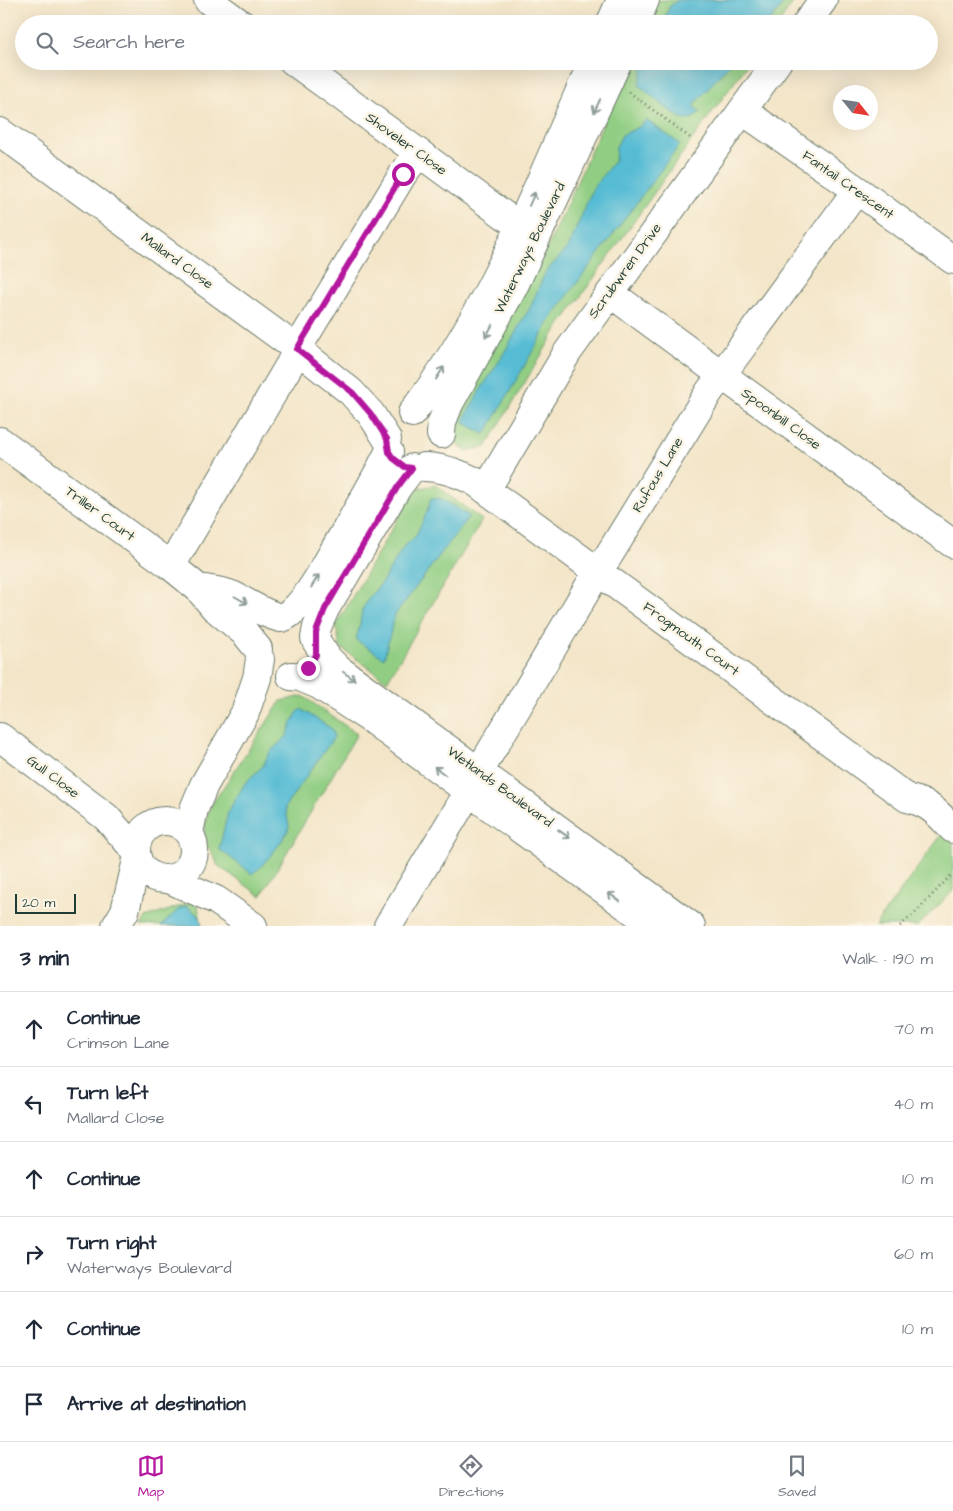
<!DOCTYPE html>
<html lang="en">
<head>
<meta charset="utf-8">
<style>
	:root { --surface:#fff; --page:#f2f2f3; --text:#1f2937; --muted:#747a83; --line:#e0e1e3; --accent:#b5179e }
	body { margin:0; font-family:"Architects Daughter",sans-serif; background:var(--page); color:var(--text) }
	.compass { position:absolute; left:833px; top:85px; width:45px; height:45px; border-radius:50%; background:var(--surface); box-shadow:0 5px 20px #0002; rotate:120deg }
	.scale { position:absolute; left:15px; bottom:12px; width:61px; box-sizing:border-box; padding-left:5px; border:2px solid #1f3d34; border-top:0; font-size:14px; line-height:18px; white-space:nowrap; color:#1f3d34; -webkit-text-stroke:4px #fcf5e5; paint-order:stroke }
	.stop { position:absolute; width:15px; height:15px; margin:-11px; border:4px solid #b5179e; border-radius:50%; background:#fff }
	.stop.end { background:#b5179e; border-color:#fff; box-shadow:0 1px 5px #0008 }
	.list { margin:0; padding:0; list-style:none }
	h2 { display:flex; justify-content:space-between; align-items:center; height:65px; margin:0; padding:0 20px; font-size:21px }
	h2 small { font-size:16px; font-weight:400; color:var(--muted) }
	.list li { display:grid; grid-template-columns:32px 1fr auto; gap:15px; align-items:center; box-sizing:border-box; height:75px; padding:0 20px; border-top:1px solid var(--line) }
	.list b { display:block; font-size:19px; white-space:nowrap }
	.list p { margin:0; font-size:16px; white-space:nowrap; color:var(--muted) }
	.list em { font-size:16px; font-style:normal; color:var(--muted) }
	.icon { flex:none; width:28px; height:28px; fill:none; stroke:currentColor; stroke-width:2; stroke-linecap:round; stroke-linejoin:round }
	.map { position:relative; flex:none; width:953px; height:926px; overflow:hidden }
	.search { position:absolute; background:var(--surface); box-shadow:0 5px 20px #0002; left:15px; right:15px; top:15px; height:55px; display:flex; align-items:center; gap:12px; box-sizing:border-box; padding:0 18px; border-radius:28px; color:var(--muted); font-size:19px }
	.sheet { height:515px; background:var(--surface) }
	nav { display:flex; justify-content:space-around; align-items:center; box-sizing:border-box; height:70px; border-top:1px solid var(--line); background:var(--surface); font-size:14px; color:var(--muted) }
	nav a { display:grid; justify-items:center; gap:2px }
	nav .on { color:var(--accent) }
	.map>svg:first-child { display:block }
	.green { fill:#91ce83; stroke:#58865c }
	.water { fill:#56bcd4; stroke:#3a7c84 }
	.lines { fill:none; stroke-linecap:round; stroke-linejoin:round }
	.minor-casing { stroke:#697868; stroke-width:30 }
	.path { stroke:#697868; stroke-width:3; stroke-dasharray:1 4; stroke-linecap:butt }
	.minor { stroke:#fff; stroke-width:28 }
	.oneway { stroke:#8f9e9a }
	.route { stroke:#b5179e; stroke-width:6 }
	.labels { text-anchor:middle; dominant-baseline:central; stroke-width:5; stroke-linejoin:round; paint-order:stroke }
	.street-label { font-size:14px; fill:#1f3d34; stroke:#fcf5e5 }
</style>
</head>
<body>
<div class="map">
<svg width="953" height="926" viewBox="0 0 953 926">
	<rect width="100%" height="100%" fill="#fcf5e5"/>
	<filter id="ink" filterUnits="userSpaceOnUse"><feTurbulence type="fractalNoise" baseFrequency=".02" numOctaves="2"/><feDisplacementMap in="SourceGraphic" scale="10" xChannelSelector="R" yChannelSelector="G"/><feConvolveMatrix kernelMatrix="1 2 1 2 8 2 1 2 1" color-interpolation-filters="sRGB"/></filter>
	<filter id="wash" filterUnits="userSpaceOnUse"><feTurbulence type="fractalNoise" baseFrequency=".0096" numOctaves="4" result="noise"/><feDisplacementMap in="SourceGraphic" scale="20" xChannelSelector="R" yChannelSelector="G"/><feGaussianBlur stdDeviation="1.12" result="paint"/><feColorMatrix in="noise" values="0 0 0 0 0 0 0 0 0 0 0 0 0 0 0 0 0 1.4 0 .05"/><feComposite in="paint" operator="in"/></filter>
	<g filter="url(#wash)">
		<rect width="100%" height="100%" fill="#f3e5c8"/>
		<!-- green -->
		<path class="green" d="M659,0H795L778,24H648Z
			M631,61H750L694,137L554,334L486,447L466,451L458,446L455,424L459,405L540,263L561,218Z
			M435,485L482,520L387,681L340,647L336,625L415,489Z
			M303,696L357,734L261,896L217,865C215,855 209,850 206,843C203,831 206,818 210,807L281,701Z
			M953,819V891L918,926H875Z
			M192,902L198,906L202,926H141L146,918Z"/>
		<!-- water -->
		<path class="water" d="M678,0H786L768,24H662L670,6Z
			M645,61H732L693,106L700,112C696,115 692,120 687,120C677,119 647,92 639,85Z
			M646,120L680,144L552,317L488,430L485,434L464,423L465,417L481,389L500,360L523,319L530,308L545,273L569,246L593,188L615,160L616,147L622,135L639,127Z
			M431,498L442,499L469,516L395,615L384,658L356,640L360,624L362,610L370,596L381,584L404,546L415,537L427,512Z
			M301,709L332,729L334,737L285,807C286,813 289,821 289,827C287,837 261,869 252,874L219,849L228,812L245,783L263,766L269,753L287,736L291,725L297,713Z
			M187,906L200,917L202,926H161L179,909Z"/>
	</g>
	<g filter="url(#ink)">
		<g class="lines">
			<!-- minor casing -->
			<g class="minor-casing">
				<path id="minor" d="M208,0L241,24
					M610,24L621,0
					M635,24L645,0
					M806,24L823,0
					M293,61L504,215L520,225
					M743,111L857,190L953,260
					M0,132L297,349L351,392L371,414L387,439
					M610,293L953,544
					M412,413C492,309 540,180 593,61
					M441,434L442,422L449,404L514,286L618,61
					M0,441L171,566L198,588L214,607L245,633L258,649
					M424,467C442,467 458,473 474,481L907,798C931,804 936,812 953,829
					M486,490L567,353L778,61
					M171,566L290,364L297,349L403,174L419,153
					M198,588C210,590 223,591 234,596C250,604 263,614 281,618
					M284,617C306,606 327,562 340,540C357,511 374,482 389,452
					M315,638L317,627L325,609L397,488L412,468
					M316,641L328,659L338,669L691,926
					M291,676L300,677L319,685L372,720L468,791L654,926
					M0,737L106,817L135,850
					M480,773L487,758L598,571L609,555L709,392L857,190
					M136 850a29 29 0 1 1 58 0a29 29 0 1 1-58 0Z
					M189,833L194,809L204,785L245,713L257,678L260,659
					M169,879L216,900L253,926
					M116,926L125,911L137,860
					M388,926L459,808L468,791"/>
			</g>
			<!-- path -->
			<path class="path" d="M629,92L692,139
				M900,926L915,913L953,873"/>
			<!-- minor -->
			<use href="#minor" class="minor"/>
		</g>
		<!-- one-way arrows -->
		<defs><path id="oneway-shaft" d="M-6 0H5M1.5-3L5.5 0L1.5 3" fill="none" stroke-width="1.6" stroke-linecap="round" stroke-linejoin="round" transform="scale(1.25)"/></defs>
		<g class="oneway">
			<use href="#oneway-shaft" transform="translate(597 106) rotate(115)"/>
			<use href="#oneway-shaft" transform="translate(532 199) rotate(-66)"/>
			<use href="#oneway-shaft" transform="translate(489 331) rotate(119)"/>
			<use href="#oneway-shaft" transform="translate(440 373) rotate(-58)"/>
			<use href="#oneway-shaft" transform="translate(315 581) rotate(-59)"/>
			<use href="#oneway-shaft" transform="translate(241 600) rotate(30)"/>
			<use href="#oneway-shaft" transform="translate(349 676) rotate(35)"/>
			<use href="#oneway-shaft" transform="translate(440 771) rotate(-143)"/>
			<use href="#oneway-shaft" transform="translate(564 834) rotate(36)"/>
			<use href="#oneway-shaft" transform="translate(614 897) rotate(-144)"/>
		</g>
	</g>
	<g class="lines" filter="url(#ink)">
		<!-- route -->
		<path class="route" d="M308,668L316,655V632L325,609L397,488L412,468L405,467L393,458L389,452L387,439L371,414L352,392L297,349L403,174"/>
	</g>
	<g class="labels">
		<!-- street labels -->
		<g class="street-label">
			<text transform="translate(406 144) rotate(36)">Shoveler Close</text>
			<text transform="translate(848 185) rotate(35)">Fantail Crescent</text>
			<text transform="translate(530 248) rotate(-64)">Waterways Boulevard</text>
			<text transform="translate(177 261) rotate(36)">Mallard Close</text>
			<text transform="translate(625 271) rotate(-54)">Scrubwren Drive</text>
			<text transform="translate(781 419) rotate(36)">Spoonbill Close</text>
			<text transform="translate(658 475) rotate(-59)">Rufous Lane</text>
			<text transform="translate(100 514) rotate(36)">Triller Court</text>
			<text transform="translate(691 639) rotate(36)">Frogmouth Court</text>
			<text transform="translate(53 777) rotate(37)">Gull Close</text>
			<text transform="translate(500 787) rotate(36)">Wetlands Boulevard</text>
		</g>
	</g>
</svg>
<svg class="compass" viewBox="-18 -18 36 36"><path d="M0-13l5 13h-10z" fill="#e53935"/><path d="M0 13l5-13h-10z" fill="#747a83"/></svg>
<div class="scale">20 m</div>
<div class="stop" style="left:403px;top:174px"></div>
<div class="stop end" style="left:308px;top:668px"></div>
<div class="search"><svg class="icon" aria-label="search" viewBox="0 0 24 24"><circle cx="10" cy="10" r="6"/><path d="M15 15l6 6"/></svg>Search here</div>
</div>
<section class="sheet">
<h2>3 min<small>Walk · 190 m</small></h2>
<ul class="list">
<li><svg class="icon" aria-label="ahead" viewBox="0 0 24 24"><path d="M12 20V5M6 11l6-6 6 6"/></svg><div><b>Continue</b><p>Crimson Lane</p></div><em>70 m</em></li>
<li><svg class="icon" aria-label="left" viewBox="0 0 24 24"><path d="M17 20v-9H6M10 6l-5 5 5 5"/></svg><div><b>Turn left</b><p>Mallard Close</p></div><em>40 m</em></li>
<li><svg class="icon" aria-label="ahead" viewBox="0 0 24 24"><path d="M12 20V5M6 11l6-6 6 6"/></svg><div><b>Continue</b></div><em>10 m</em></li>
<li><svg class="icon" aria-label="right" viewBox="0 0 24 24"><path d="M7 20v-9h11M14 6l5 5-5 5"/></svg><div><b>Turn right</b><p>Waterways Boulevard</p></div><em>60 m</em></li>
<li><svg class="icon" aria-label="ahead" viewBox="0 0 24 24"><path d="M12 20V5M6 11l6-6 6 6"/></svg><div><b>Continue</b></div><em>10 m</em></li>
<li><svg class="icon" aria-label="arrive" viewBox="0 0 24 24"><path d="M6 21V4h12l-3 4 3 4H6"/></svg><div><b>Arrive at destination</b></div></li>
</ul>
</section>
<nav>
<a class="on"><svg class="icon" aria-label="map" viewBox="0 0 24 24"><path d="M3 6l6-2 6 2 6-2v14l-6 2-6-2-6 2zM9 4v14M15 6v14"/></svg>Map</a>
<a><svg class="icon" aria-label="directions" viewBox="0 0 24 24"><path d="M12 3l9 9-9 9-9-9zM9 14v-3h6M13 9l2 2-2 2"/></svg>Directions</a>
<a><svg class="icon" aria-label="saved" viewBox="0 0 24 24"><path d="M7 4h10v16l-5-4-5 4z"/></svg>Saved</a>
</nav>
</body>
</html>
